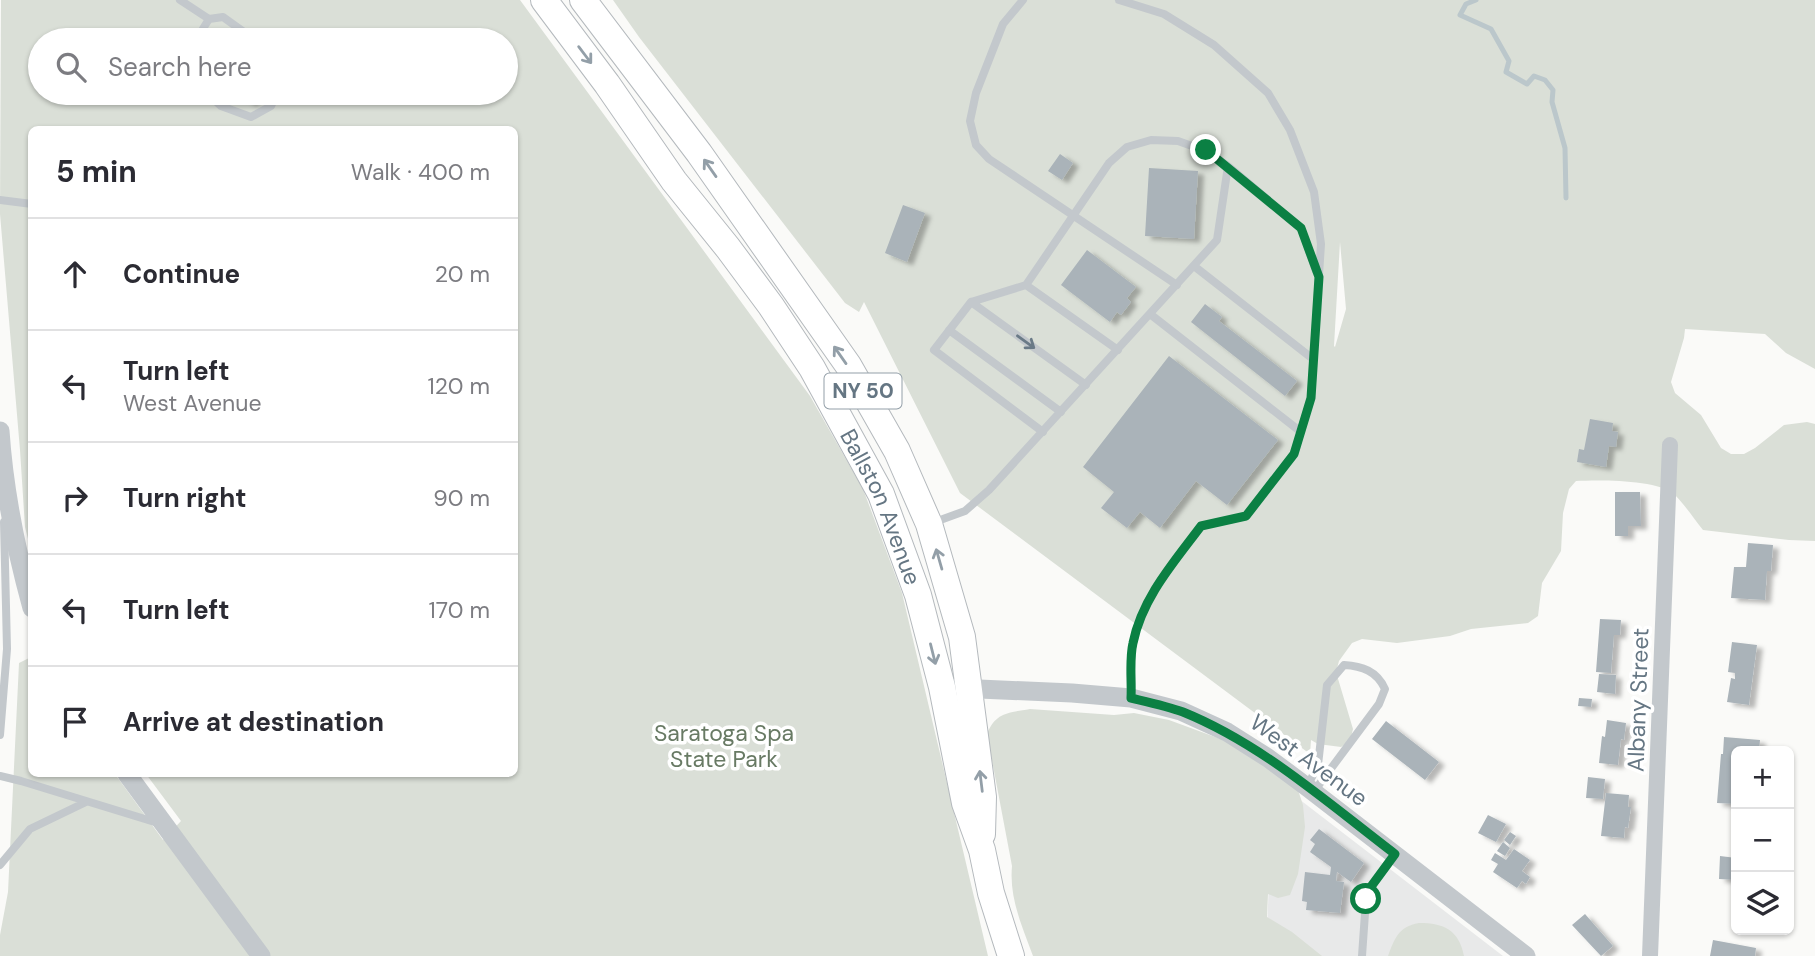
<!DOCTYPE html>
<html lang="en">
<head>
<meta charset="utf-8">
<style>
	:root { --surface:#fff; --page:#f7f7f7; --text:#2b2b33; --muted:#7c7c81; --line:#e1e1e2 }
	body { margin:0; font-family:"DM Sans",sans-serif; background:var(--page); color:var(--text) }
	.controls { position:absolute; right:21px; bottom:21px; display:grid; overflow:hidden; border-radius:10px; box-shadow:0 2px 5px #0004 }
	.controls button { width:63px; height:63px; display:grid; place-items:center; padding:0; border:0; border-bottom:2px solid var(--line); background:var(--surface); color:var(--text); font:35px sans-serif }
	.stop { position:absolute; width:21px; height:21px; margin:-16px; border:5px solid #0b8043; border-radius:50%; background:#fff }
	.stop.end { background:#0b8043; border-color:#fff; box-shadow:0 2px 7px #0008 }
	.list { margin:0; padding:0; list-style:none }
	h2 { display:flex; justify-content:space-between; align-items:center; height:91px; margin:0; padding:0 28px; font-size:30px }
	h2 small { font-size:23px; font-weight:400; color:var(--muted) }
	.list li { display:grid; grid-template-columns:46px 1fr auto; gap:21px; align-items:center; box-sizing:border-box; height:112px; padding:0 28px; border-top:2px solid var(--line) }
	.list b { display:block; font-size:26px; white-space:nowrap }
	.list p { margin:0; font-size:23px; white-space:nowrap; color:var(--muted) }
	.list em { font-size:23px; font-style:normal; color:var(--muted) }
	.icon { flex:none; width:38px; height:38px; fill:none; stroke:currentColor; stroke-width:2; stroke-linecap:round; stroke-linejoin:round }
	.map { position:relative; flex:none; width:1815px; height:956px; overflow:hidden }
	.search { position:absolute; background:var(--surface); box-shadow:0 2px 5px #0004; left:28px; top:28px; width:490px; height:77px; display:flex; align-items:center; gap:18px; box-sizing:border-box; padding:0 24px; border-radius:38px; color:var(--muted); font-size:26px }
	.panel { position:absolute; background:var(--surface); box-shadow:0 2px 5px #0004; left:28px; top:126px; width:490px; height:651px; border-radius:10px }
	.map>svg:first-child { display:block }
	.built { fill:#e8e9e9 }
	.green { fill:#dadfd7; fill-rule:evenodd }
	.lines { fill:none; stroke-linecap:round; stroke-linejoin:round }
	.stream { stroke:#bbc7cb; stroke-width:5 }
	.building { fill:#aab3b9; filter:url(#shadow) }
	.trunk-casing { stroke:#b4b9bd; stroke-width:28 }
	.service { stroke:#c3c8cc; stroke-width:8 }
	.minor { stroke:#c3c8cc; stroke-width:16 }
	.tertiary { stroke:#c3c8cc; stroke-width:19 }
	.trunk { stroke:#fff; stroke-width:26 }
	.oneway { stroke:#939fa8 }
	.oneway2 { stroke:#6a7a87 }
	.route { stroke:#0b8043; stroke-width:9 }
	.labels { text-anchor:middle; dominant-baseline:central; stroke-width:7; stroke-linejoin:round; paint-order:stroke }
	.shield { fill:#fff; stroke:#939fa8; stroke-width:2 }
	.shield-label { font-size:21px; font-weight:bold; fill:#657683 }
	.street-label { font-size:23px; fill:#657683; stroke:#fff }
	.park-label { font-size:23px; fill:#687a64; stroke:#fff }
</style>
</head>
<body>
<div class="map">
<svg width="1815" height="956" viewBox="0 0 1815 956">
	<defs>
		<filter id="shadow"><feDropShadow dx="6" dy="3.5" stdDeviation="2" flood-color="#0004"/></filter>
	</defs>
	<rect width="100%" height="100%" fill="#fafaf8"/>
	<!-- built -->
	<path class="built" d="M1273,779L1503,956H1266Z"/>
	<!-- green -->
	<path class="green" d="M1,0H520L810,396L863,489L902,593L988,956H0V935L8,892L19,663L31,657L32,774H115L163,840L181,821L146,774H514V130H32L31,551L25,527L20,450L0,214ZM40,40H506V93H40Z
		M613,0H1815V369L1786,353L1765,334L1685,329L1684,338L1671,382L1675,393L1701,415L1721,448L1731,454H1744L1755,448L1784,425L1807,422L1815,424V541L1789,540L1703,530C1694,519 1685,505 1675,495C1658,479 1599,480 1576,481L1569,489L1563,513L1561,551L1542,583L1538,616L1528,623L1471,629L1450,636L1397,643L1362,639L1352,643L1339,661L1336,672L1353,729L1350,741L1341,747L1318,744L1311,740L1310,754L960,493L864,302L859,312L845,303L639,37ZM1340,242L1346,309L1335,347L1334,346Z
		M1030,709L1114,715L1134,713L1169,720L1226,741L1296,784L1303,805L1305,827L1298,874L1290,895L1278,898L1268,894L1267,917L1292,932L1322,956H1033C1022,926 1009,898 1012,866L987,734C996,712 1008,713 1030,709Z
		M1419,923C1444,923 1459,930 1464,956H1388C1395,938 1398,927 1419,923Z"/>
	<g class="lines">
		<!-- stream -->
		<path class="stream" d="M1476,0L1466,4L1460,15L1491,29L1509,61L1506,72L1527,84L1534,76L1545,80L1553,90L1552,102L1565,148L1566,198"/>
	</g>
	<!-- building -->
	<path class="building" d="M218,30L231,40H210Z
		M237,93H258L251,103Z
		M1060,154L1073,163L1062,180L1048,171Z
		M1149,168L1198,171L1194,239L1145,236Z
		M903,205L925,213L907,262L885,253Z
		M1087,250L1136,287L1127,298L1131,302L1121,315L1117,312L1110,322L1061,285Z
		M1205,304L1222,317L1219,321L1297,381L1285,396L1191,322Z
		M1169,356L1278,440L1227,505L1196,481L1160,528L1140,512L1127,528L1101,508L1114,492L1083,467Z
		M1590,419L1613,423L1612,431L1618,432L1616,447L1609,446L1606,467L1577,462L1579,449L1584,450Z
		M1615,492H1640L1641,526H1628V536H1615Z
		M1748,543L1773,545L1771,571H1767L1765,600L1731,598L1734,567H1746Z
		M1600,619L1621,620L1620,635H1614L1611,673L1596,672Z
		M1732,642L1757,645L1749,705L1727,702L1731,678L1735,679V673L1728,672Z
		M1599,674L1616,675L1615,694L1597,692Z
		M1579,698L1592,699L1591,707L1578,706Z
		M1607,720L1626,723L1624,740L1621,739L1618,765L1599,763L1602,736L1605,737Z
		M1386,721L1439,762L1425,780L1372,739Z
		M1724,737L1760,740L1759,751H1736V804L1717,803L1721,754H1723Z
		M1588,777L1605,779L1603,799L1586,798Z
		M1606,793L1629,795L1628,807H1631L1628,828L1625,827L1624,838L1601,836Z
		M1488,815L1506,824L1496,842L1478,833Z
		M1319,829L1364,863L1351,882L1337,872L1336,881L1344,882L1340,913L1306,910L1307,902L1302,901L1305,872L1330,875L1331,867L1310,852L1315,844L1310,840Z
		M1510,832L1516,836L1510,845L1504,840Z
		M1503,842L1510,848L1505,856L1497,851Z
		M1514,849L1530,860L1522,871L1530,877L1526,884L1522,881L1517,888L1493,872L1498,864L1491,860L1495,853L1506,860Z
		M1720,856L1736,858V880L1719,879Z
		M1585,914L1613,946L1601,956L1572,925Z
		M1713,940L1756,948L1755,956H1710Z"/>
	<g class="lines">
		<!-- trunk casing -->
		<g class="trunk-casing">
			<g id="trunk">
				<path id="s1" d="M544,0L607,84L674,181L728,248L771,306L812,368L881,494L918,595L942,687L965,803L982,850L991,893L1011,956"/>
				<path d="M583,0L699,153L848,365L897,451L929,524L962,637L983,797L982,834"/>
			</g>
		</g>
		<!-- service -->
		<path class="service" d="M180,0L209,19L223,17L255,40
			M1023,0L1003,24L976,93L970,121L976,145L989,159L1177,285
			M1119,0L1164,14L1214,45L1268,93L1290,130L1314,192L1321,244L1311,398L1294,454L1246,516L1201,526C1174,562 1142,598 1133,643C1129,660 1131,680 1131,698
			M196,40L209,19
			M207,93L221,106L251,117L271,106L277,93
			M1228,166L1301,228L1316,271
			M0,200L32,204
			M1194,266L1313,359
			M1026,285L1118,350
			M971,302L1086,385
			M1150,314L1301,432
			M949,330L1061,412
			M932,523L965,511L989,490L1217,240L1228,166L1206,151L1178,141L1151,140L1127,147L1109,163L1026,285L971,302L934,350L1043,432
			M0,735L7,649L4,522
			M0,776L21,781L158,823
			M1307,787L1318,765L1327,685L1344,665C1362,666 1377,671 1385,689L1379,704L1315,790
			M0,865L30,829L86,802
			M1362,956L1366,899L1370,888L1394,856"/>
		<!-- minor -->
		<path class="minor" d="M1650,956L1670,445"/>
		<!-- tertiary -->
		<path class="tertiary" d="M0,431C4,491 16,550 32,608
			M957,688L1072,693L1131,698L1181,711L1227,732L1268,758L1307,787L1526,956
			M127,774L261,956"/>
		<!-- trunk -->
		<use href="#trunk" class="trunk"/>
	</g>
	<!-- one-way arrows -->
	<defs><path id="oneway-shaft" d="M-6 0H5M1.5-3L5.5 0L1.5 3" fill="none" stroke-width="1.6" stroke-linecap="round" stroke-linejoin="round" transform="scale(1.75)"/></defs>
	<g class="oneway">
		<use href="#oneway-shaft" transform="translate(585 55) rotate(53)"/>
		<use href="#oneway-shaft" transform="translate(710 168) rotate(-125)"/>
		<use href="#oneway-shaft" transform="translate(840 355) rotate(-125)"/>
		<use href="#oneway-shaft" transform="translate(939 559) rotate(-106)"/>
		<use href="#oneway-shaft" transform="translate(933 654) rotate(76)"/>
		<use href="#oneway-shaft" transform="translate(981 781) rotate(-97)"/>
	</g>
	<use class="oneway2" href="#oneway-shaft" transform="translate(1026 342) rotate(36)"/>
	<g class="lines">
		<!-- route -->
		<path class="route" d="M1206,150L1301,228L1319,277L1311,398L1294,454L1246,516L1201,526C1174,562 1142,598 1133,643C1129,660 1132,680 1131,698C1148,702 1167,706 1183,712C1262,744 1328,803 1395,854L1370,888L1366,899"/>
	</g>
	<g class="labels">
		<!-- shield labels -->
		<rect class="shield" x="824.5" y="373.5" width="77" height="35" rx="5"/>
		<g class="shield-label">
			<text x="863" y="391">NY 50</text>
		</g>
		<!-- street labels -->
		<g class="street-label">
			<text stroke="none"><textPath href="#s1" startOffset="611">Ballston Avenue</textPath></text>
			<text transform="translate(1638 700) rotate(-88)">Albany Street</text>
			<text transform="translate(1309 760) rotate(36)">West Avenue</text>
		</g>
		<!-- park labels -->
		<g class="park-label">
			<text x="724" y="733">Saratoga Spa<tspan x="724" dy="26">State Park</tspan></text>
		</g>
	</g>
</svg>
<div class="controls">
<button>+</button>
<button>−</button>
<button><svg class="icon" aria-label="layers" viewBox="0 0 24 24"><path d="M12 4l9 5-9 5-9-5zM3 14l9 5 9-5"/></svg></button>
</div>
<div class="stop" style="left:1366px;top:899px"></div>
<div class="stop end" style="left:1206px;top:150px"></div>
<div class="search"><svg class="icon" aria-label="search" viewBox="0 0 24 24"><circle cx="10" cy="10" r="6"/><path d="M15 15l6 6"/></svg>Search here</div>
<section class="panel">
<h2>5 min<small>Walk · 400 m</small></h2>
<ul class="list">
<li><svg class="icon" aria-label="ahead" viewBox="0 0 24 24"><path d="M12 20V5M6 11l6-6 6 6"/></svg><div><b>Continue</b></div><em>20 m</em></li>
<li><svg class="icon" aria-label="left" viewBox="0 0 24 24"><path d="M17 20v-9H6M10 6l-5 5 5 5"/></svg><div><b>Turn left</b><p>West Avenue</p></div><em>120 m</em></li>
<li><svg class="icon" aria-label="right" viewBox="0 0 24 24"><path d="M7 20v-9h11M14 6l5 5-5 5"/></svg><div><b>Turn right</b></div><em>90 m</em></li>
<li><svg class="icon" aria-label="left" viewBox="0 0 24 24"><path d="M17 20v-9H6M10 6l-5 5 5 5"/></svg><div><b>Turn left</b></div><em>170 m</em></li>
<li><svg class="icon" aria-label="arrive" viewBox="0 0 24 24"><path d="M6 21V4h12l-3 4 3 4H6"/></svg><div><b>Arrive at destination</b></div></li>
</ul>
</section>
</div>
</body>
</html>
